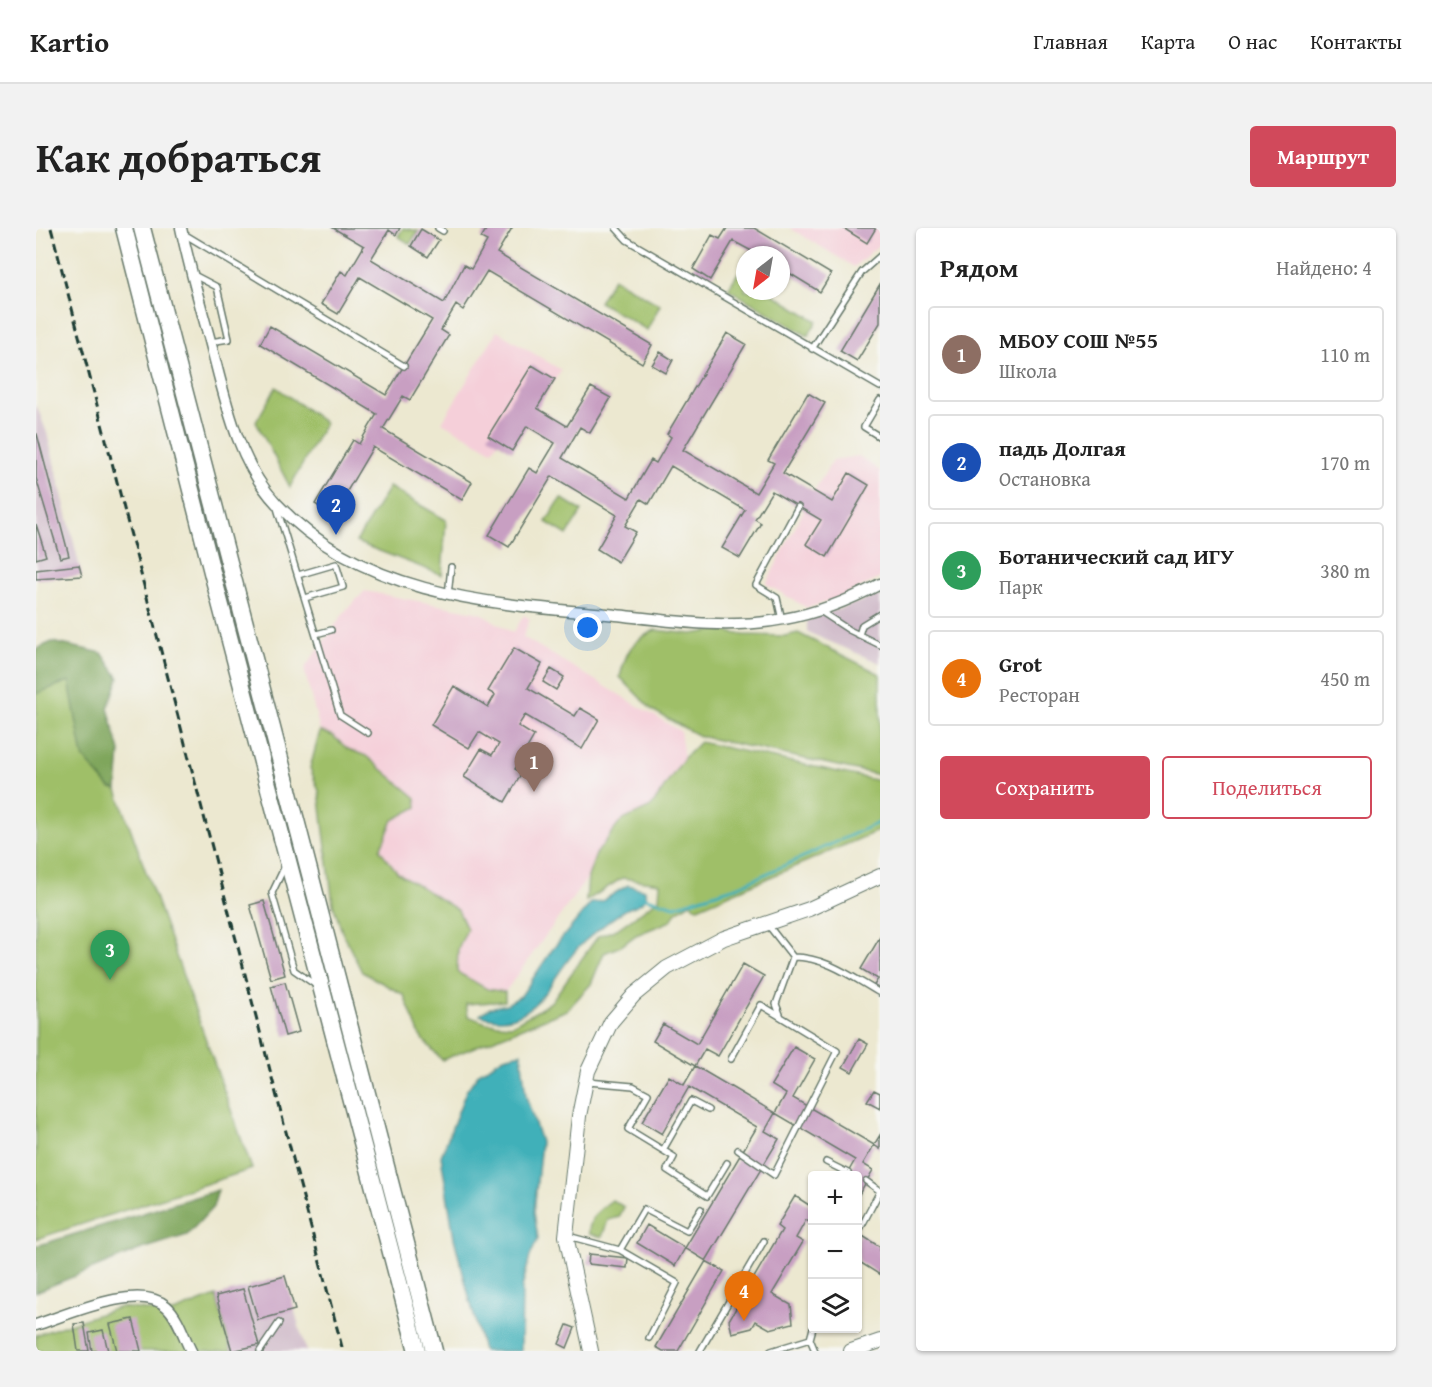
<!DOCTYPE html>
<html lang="ru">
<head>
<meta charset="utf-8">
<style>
	:root { --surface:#fff; --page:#f2f2f2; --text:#222; --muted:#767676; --line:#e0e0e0; --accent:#d1495b }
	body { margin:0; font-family:"Gentium Book Plus",serif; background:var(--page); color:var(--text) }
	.controls { position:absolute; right:18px; bottom:18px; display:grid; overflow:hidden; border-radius:6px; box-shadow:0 2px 4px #0004 }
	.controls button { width:54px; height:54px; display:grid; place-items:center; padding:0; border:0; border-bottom:2px solid var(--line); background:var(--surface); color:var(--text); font:30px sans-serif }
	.compass { position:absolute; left:700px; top:18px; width:54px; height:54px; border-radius:50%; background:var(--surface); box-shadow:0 2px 4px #0004; rotate:211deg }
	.you { position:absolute; left:552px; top:400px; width:21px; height:21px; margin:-15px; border:4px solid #fff; border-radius:50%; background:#1a73e8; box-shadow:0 0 0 9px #1a73e833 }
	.badge { display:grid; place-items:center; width:39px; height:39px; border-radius:50%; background:var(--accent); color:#fff; font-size:20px; font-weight:700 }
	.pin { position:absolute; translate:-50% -50px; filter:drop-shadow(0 2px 3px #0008) }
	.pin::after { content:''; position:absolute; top:32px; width:21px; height:18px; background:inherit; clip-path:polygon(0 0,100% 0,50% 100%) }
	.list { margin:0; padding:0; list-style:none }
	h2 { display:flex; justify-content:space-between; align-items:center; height:78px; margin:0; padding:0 24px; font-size:26px }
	h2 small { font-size:20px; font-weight:400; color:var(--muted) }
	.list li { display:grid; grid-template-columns:39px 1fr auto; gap:18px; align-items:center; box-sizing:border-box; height:96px; margin:0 12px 12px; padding:0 12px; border:2px solid var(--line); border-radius:6px }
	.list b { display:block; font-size:22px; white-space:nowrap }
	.list p { margin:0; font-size:20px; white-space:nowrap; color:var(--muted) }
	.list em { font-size:20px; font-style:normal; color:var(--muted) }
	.actions { display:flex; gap:12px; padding:18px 24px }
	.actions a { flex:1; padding:14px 0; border:2px solid var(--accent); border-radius:6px; text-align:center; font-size:21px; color:var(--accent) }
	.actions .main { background:var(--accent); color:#fff }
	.icon { flex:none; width:33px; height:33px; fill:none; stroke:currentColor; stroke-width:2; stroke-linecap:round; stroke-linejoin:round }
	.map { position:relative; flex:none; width:844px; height:1123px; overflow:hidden; border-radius:6px }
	header { display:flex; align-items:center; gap:36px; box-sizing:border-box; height:84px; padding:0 30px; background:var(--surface); border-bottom:2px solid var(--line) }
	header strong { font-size:28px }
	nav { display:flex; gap:33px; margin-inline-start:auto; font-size:21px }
	.intro { display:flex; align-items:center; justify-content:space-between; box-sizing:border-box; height:144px; padding:0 36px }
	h1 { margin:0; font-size:42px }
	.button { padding:15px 27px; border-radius:6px; background:var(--accent); color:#fff; font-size:21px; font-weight:700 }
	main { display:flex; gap:36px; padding:0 36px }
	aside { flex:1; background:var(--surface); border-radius:6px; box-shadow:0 2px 4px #0004 }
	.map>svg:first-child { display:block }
	.built { fill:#f5cfd9 }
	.industrial { fill:#d1bdcb }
	.green { fill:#9fbf68; stroke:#5f7e4e; stroke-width:1.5 }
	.forest { fill:#7fa65c; stroke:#4f7248; stroke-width:1.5 }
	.water { fill:#40b0b9; stroke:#307676; stroke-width:1.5 }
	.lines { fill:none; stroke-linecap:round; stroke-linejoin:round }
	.stream { stroke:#40b0b9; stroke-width:3 }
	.building { fill:#c89fc2 }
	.service-casing { stroke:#67796b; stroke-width:8 }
	.minor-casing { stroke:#67796b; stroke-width:13 }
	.tertiary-casing { stroke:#67796b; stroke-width:16 }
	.primary-casing { stroke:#67796b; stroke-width:19 }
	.service { stroke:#fff; stroke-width:5 }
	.minor { stroke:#fff; stroke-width:10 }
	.tertiary { stroke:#fff; stroke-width:14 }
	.primary { stroke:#fff; stroke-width:16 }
	.rail { stroke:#1f3d34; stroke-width:3; stroke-dasharray:9 4.5; stroke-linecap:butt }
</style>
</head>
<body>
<header>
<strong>Kartio</strong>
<nav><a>Главная</a><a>Карта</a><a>О нас</a><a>Контакты</a></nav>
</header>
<div class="intro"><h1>Как добраться</h1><a class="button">Маршрут</a></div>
<main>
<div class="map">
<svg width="844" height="1123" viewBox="0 0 844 1123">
	<rect width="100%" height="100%" fill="#f6f6f2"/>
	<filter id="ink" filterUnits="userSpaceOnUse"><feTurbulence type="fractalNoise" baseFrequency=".0167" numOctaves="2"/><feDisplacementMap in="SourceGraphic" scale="12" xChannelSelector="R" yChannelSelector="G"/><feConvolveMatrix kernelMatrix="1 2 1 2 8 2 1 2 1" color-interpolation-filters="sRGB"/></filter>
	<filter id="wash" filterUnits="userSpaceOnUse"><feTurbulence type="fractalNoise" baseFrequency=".008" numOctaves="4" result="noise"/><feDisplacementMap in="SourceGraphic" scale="24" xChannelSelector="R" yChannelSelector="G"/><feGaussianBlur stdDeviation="1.35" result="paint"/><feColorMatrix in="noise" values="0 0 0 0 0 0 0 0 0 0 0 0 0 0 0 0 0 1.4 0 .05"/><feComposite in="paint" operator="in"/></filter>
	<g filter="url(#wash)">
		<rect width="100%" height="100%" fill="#ece8d0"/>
		<!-- built -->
		<path class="built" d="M754,0H844V16L818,39Z
			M461,103L525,142L476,223L462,214L456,223L406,194Z
			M823,228L844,243V350L803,370L771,380L730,356L768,282L795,274L778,263L797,232Z
			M329,363L445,385L477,405L488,387L494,391L487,409L644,503L648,530L615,579L585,593L560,626L552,649L469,764L451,761L421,744L422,721L431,701L422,682L362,645L344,622L357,592L381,579L380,570L330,528L312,521L297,508L284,503L268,441L310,382Z"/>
		<!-- industrial -->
		<path class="industrial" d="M0,176L11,205L46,348L0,351Z
			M844,367V435L771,404V392Z
			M249,1048L270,1123H196L180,1068Z"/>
		<!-- green -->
		<path class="green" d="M94,0H97L387,1104L384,1105Z
			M367,0L382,3L374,16L362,8Z
			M702,45L709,49V63H732L781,93L772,108L692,61Z
			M577,50L624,77L611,102L563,74Z
			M240,159L289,195L254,259L220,194Z
			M353,259L410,292L406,347L320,314Z
			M525,270L546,283L531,307L510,294Z
			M619,402L656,406L682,402L708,407L749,408L762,405L844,446V547L663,508L616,482L584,449C590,423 595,414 619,402Z
			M38,442L216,941L0,1011V458Z
			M284,503L297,508L312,521L330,528L380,570L381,579L357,592L344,622L362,645L422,682L431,701L422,721L421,744L451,761L469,764V773L430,776L432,788L450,795L476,797L501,783L515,774L562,708L581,701L623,671L624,655L586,650L550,673L552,649L560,626L585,593L615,579L648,530L664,514L844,553V602L662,680L654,675L640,684L635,693L600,707L585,718L568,725L555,756L531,782L406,832L384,808L368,767L326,744L306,704L297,676L283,563L274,540Z
			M576,972L588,979L583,989L572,992L566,1009L553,1006C552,990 564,981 576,972Z
			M180,1068L196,1123H0V1107L84,1079L135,1085Z"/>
		<!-- forest -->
		<path class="forest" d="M16,414L66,425L83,450L72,480L84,523L81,562L73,559L47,529L33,453L0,466V421Z
			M182,962L177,979L151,1007L103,1022L0,1064V1018Z"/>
		<!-- water -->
		<path class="water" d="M592,657L609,662L610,670C603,678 600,677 591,681C579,687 561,703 550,712C515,742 502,808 444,787L454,780L471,776L485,768L516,722L555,675L566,673Z
			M485,825L490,868L505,914L498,984L502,1011L494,1028L486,1060L485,1123H447L418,1010L405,928L430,863L443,845L468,829Z"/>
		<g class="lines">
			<!-- stream -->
			<path class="stream" d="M610,670L639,678L703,658L844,594"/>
		</g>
		<g id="blocks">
			<!-- building -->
			<path class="building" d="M297,0H364L360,7L353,2L335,31L408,75L428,37L435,41L451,13L445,10L451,0H476L461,25L616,117L606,135L451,43L427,82L420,77L405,102L413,107L374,172L367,168L347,201L436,254L426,272L337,219L297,287L279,276L317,212L323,216L341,186L224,116L234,98L350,167L396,92L324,49L302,86L285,76L305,43L311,47L328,18Z
				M691,0H718L795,46L784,64L745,40V27H723L697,13L674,52L657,41L676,7L684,11Z
				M807,0H840L831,15Z
				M385,1L403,12L392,29L375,18Z
				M844,56V95L821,133L804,123Z
				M691,105L710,116L647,222L720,265L738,235L732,232L772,165L789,175L747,245L796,274L813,245L833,257L791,329L770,316L785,292L736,263L719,291L725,295L704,330L686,320L709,282L635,238L613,276L605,271L589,298L600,304L582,334L561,321L581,287L516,248L473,319L453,307L493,240L501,245L519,215L491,198L476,223L452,208L496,137L519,151L501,180L531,198L555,159L575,170L554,205L544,199L526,230L593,270L615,232L620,235L635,209L631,206Z
				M624,124L637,132L630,145L616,137Z
				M0,206H1L33,328L24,330L0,250Z
				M0,296L10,328L0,331Z
				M43,337L46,348L0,351V342Z
				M478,420L506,436L492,460L539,488L544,480L563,491L546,521L489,487L482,498L498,508L479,541L486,545L469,574L428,549L445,521L456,527L463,516L443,504L433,520L395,497L418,458L452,479L459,467L452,463Z
				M515,441L528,449L520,462L507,454Z
				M228,673L249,747L235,751L214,677Z
				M844,709V763L837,759L842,751L825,741Z
				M707,736L728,748L682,828L669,821L659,838L617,813L627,796L661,816Z
				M249,754L263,804L249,808L235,758Z
				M823,811L832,816L816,844L807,839Z
				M758,819L779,831L757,870L838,917L844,907V921L838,917L827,936L837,942L822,968V948H810L819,932L739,885L750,866L735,857Z
				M659,838L739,885L729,903L743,911L670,1033L649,1020L639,1038L601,1015L611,997L649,1020L721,899L653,859L626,906L606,894L633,848L648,857Z
				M838,862L844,865V880L831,873Z
				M759,968L776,979V996L770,992L760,1010L767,1014L736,1066L755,1077L757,1095L734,1101L720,1093L716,1100L696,1105L693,1092L746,1002L741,998Z
				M822,1005L844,1019V1047L822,1033Z
				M553,1026L592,1030L591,1040L552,1036Z
				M670,1033L688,1043L642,1123H627L620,1119Z
				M249,1048L259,1082L222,1092L212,1058Z
				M207,1061L223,1117L196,1123L180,1068Z
				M97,1091L105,1123H81L74,1096Z
				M48,1095L53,1123H42L38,1096Z
				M531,1097L539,1100L531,1120L523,1116Z
				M67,1102L72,1123H56L53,1105Z"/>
		</g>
	</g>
	<g filter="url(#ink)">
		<use href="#blocks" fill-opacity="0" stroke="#67796b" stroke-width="1.5"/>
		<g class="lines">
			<!-- service casing -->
			<g class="service-casing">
				<path id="service" d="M402,0L407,3
					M580,0L591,12L844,159
					M148,6L368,138
					M158,47L181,59L193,111L174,114
					M776,121L826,44L844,28
					M844,172L828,199L844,209
					M241,280L304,487L332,505
					M262,347L300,336L307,359L269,370
					M412,367L415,339
					M784,383L813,402L844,417
					M746,392L741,370L720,357L762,279
					M280,406L295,402
					M823,407L826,397L844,386
					M249,638L236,665L258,742L281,758
					M732,697L757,729C790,729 816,749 844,765
					M695,831L725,777L745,789
					M552,854L597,858L612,866L592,901L638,929L631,942L671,968L691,935
					M627,922L655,873L672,882
					M702,922L738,947L801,823L745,789L740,776L757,729
					M790,934L812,945
					M822,1005L844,963L830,953
					M532,1008L584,1022L641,1055L613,1110
					M584,1022L608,981L651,1003L665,981
					M774,1111L777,1100
					M224,1123L243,1095
					M664,1123L728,1013
					M735,1123L774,1111L779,1123"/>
			</g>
			<!-- minor casing -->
			<g class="minor-casing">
				<path id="minor" d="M145,0C153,37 163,73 173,109C188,165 200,233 241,276C330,370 459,376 580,387C634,393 693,402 748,391C782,385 814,372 844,356
					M0,1097C31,1087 102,1054 130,1078C142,1088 148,1110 155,1123"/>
			</g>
			<!-- tertiary casing -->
			<g class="tertiary-casing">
				<path id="tertiary" d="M555,1123L530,1008L543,888L552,843L575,794L598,767L631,740L688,710L773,681L844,648
					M815,1123L844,1113"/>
			</g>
			<!-- primary casing -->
			<g class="primary-casing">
				<path id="primary" d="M88,0L177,348L381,1123
					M106,0L398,1123"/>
			</g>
			<!-- service -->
			<use href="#service" class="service"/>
			<!-- minor -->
			<use href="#minor" class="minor"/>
			<!-- tertiary -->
			<use href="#tertiary" class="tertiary"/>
			<!-- primary -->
			<use href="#primary" class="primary"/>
			<!-- rail -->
			<path class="rail" d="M15,0L307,1123"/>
		</g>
	</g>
</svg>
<div class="controls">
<button>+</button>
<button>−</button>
<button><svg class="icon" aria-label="layers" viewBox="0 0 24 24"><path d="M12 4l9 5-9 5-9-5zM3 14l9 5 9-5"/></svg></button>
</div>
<svg class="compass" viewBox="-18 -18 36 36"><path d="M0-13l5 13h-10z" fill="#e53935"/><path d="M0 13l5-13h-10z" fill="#767676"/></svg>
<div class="you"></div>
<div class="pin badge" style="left:498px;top:564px;background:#8d6e63">1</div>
<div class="pin badge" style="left:300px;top:307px;background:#1a4fb4">2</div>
<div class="pin badge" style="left:74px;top:752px;background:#2e9e5b">3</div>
<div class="pin badge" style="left:708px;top:1093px;background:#e8710a">4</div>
</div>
<aside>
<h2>Рядом<small>Найдено: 4</small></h2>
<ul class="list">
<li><span class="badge" style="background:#8d6e63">1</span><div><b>МБОУ СОШ №55</b><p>Школа</p></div><em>110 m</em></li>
<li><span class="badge" style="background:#1a4fb4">2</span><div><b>падь Долгая</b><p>Остановка</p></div><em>170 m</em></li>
<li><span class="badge" style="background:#2e9e5b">3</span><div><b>Ботанический сад ИГУ</b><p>Парк</p></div><em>380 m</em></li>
<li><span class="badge" style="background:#e8710a">4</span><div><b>Grot</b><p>Ресторан</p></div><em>450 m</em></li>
</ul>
<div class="actions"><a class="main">Сохранить</a><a>Поделиться</a></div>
</aside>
</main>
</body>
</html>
